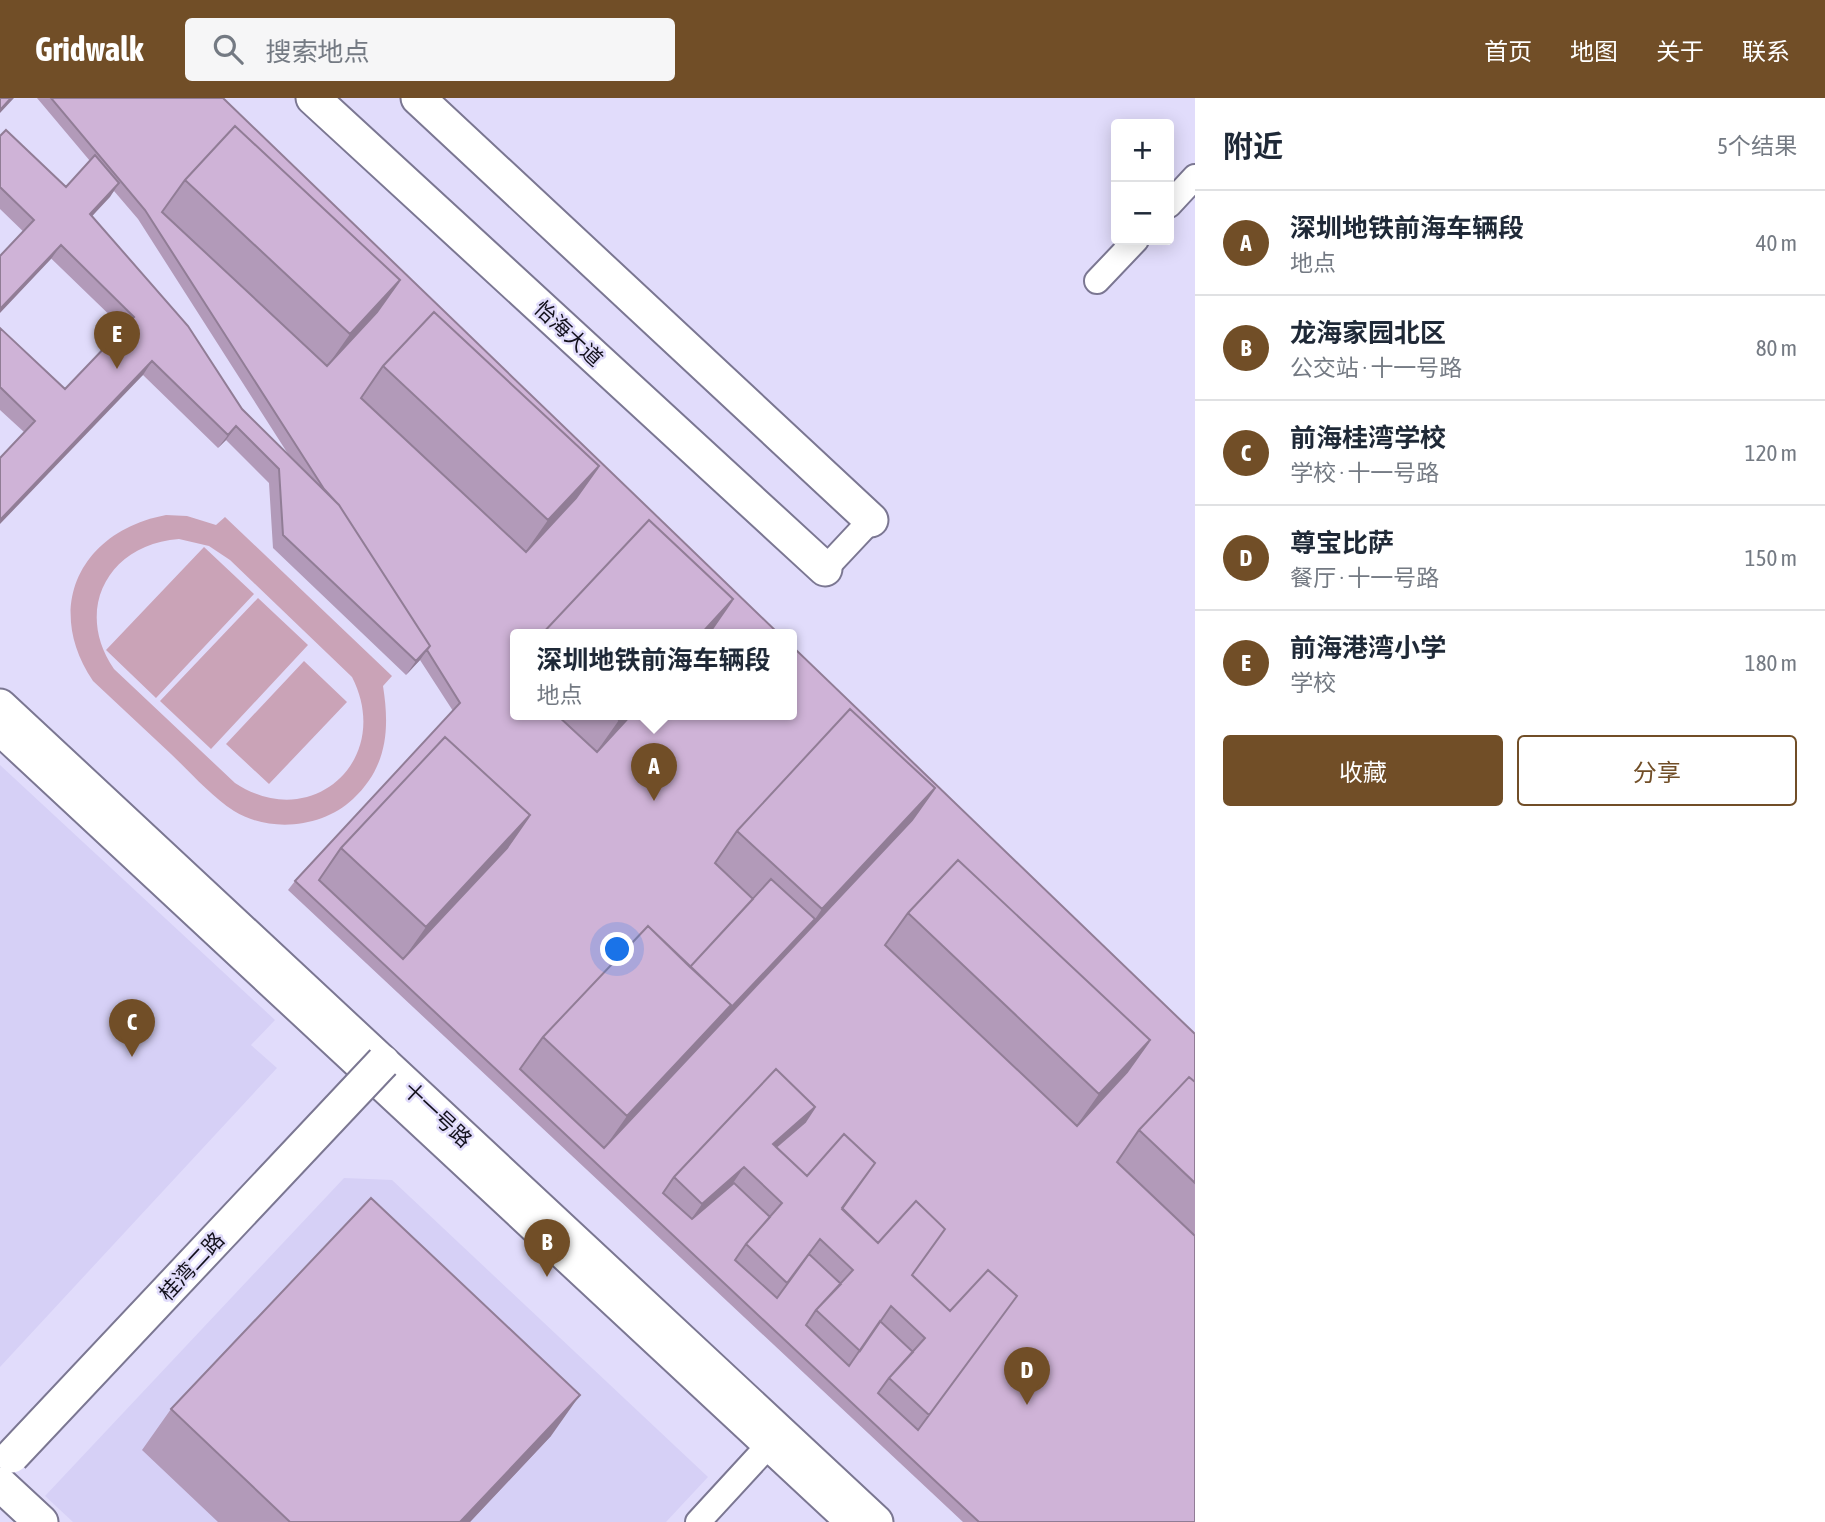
<!DOCTYPE html>
<html lang="zh">
<head>
<meta charset="utf-8">
<style>
	:root { --surface:#fff; --page:#f6f6f7; --text:#1f2937; --muted:#747a83; --line:#e0e1e3; --accent:#714e27 }
	body { margin:0; font-family:"Asap Condensed","Noto Sans SC",sans-serif; background:var(--page); color:var(--text) }
	.controls { position:absolute; right:21px; top:21px; display:grid; overflow:hidden; border-radius:7px; box-shadow:0 4px 18px #0003 }
	.controls button { width:63px; height:63px; display:grid; place-items:center; padding:0; border:0; border-bottom:2px solid var(--line); background:var(--surface); color:var(--text); font:35px sans-serif }
	.you { position:absolute; left:618px; top:852px; width:24px; height:24px; margin:-18px; border:5px solid #fff; border-radius:50%; background:#1a73e8; box-shadow:0 0 0 10px #1a73e833 }
	.badge { display:grid; place-items:center; width:46px; height:46px; border-radius:50%; background:var(--accent); color:#fff; font-size:23px; font-weight:700 }
	.pin { position:absolute; translate:-50% -58px; filter:drop-shadow(0 2px 4px #0008) }
	.pin::after { content:''; position:absolute; top:37px; width:24px; height:21px; background:inherit; clip-path:polygon(0 0,100% 0,50% 100%) }
	.popup { position:absolute; left:510px; top:531px; width:287px; height:91px; box-sizing:border-box; display:grid; place-content:center; border-radius:7px; background:var(--surface); filter:drop-shadow(0 2px 5px #0005); font-size:23px; white-space:nowrap; color:var(--muted) }
	.popup b { font-size:26px; color:var(--text) }
	.popup::after { content:''; position:absolute; left:50%; top:100%; margin-left:-14px; border:14px solid transparent; border-top-color:var(--surface) }
	.list { margin:0; padding:0; list-style:none }
	h2 { display:flex; justify-content:space-between; align-items:center; height:91px; margin:0; padding:0 28px; font-size:30px }
	h2 small { font-size:23px; font-weight:400; color:var(--muted) }
	.list li { display:grid; grid-template-columns:46px 1fr auto; gap:21px; align-items:center; box-sizing:border-box; height:105px; padding:0 28px; border-top:2px solid var(--line) }
	.list b { display:block; font-size:26px; white-space:nowrap }
	.list p { margin:0; font-size:23px; white-space:nowrap; color:var(--muted) }
	.list em { font-size:23px; font-style:normal; color:var(--muted) }
	.actions { display:flex; gap:14px; padding:21px 28px }
	.actions a { flex:1; padding:16px 0; border:2px solid var(--accent); border-radius:7px; text-align:center; font-size:24px; color:var(--accent) }
	.actions .main { background:var(--accent); color:#fff }
	.icon { flex:none; width:38px; height:38px; fill:none; stroke:currentColor; stroke-width:2; stroke-linecap:round; stroke-linejoin:round }
	.map { position:relative; flex:none; width:1195px; height:1424px; overflow:hidden }
	header { display:flex; align-items:center; gap:42px; box-sizing:border-box; height:98px; padding:0 35px; background:var(--accent); color:#fff }
	header strong { font-size:33px }
	nav { display:flex; gap:38px; margin-inline-start:auto; font-size:24px }
	.search { width:490px; height:63px; background:var(--page); display:flex; align-items:center; gap:18px; box-sizing:border-box; padding:0 24px; border-radius:7px; color:var(--muted); font-size:26px }
	main { display:flex }
	aside { flex:1; background:var(--surface) }
	.map>svg:first-child { display:block }
	.built { fill:#d6d0f6 }
	.green { fill:#caa3b7; fill-rule:evenodd }
	.lines { fill:none; stroke-linecap:round; stroke-linejoin:round }
	.street-casing { stroke:#7b7792; stroke-width:28 }
	.secondary-casing { stroke:#7b7792; stroke-width:37 }
	.street { stroke:#fff; stroke-width:24 }
	.secondary { stroke:#fff; stroke-width:33 }
	.secondary-bridge-casing { stroke:#7b7792; stroke-width:37; stroke-linecap:butt }
	.secondary-bridge { stroke:#fff; stroke-width:33 }
	.wall { fill:#b29ab9; fill-rule:evenodd }
	.shaded-wall { fill:#917d96 }
	.building { fill:#cfb3d7; stroke:#917d96; stroke-width:2; fill-rule:evenodd }
	.labels { text-anchor:middle; dominant-baseline:central; stroke-width:5; stroke-linejoin:round; paint-order:stroke }
	.street-label { font-size:21px; fill:#13111c; stroke:#e1dcfb }
</style>
</head>
<body>
<header>
<strong>Gridwalk</strong>
<div class="search"><svg class="icon" aria-label="search" viewBox="0 0 24 24"><circle cx="10" cy="10" r="6"/><path d="M15 15l6 6"/></svg>搜索地点</div>
<nav><a>首页</a><a>地图</a><a>关于</a><a>联系</a></nav>
</header>
<main>
<div class="map">
<svg width="1195" height="1424" viewBox="0 0 1195 1424">
	<rect width="100%" height="100%" fill="#e1dcfb"/>
	<!-- built -->
	<path class="built" d="M0,667L275,922L251,947L277,970L0,1269Z
		M344,1080L392,1082L708,1379L666,1424H73L45,1398Z"/>
	<!-- green -->
	<path class="green" d="M166,417L187,418L216,427L225,419L392,578L383,588C390,632 387,669 353,701C322,730 270,735 234,713C211,698 191,675 171,656C145,632 119,607 93,583C43,509 81,433 166,417ZM179,441L209,448L230,462L352,579C394,661 312,736 235,685L114,571C73,511 109,446 179,441Z
		M204,449L254,496L156,600L106,552Z
		M258,500L308,547L211,651L160,603Z
		M304,563L347,604L269,686L226,646Z"/>
	<g class="lines">
		<!-- street casing -->
		<g class="street-casing">
			<path id="street" d="M1169,107L1195,79
				M1097,183L1136,142
				M825,471L871,422
				M0,636L847,1424
				M698,1424L767,1349"/>
		</g>
		<!-- secondary casing -->
		<g class="secondary-casing">
			<path id="secondary" d="M313,0L825,471
				M418,0L871,422
				M0,608L876,1424
				M0,1386L41,1424"/>
		</g>
		<!-- street -->
		<use href="#street" class="street"/>
		<!-- secondary -->
		<use href="#secondary" class="secondary"/>
		<!-- secondary-bridge casing -->
		<g class="secondary-bridge-casing">
			<path id="secondary-bridge" d="M12,1358L383,964"/>
		</g>
		<!-- secondary-bridge -->
		<use href="#secondary-bridge" class="secondary-bridge"/>
	</g>
	<!-- wall -->
	<path class="wall" d="M37,0H223L780,537H516V617H792L1195,936V1424H963L288,792L295,783L453,613L420,562L406,577L273,450L269,385L226,342L218,350L143,277L24,334L0,312V230L65,291L123,230L0,111V38L66,89L90,63ZM114,93L138,121L290,359L242,311L92,118Z
		M171,1311L551,1338L470,1424H218L142,1352Z"/>
	<!-- shaded-wall -->
	<path class="shaded-wall" d="M11,0H14L0,15V12Z
		M119,85L110,99L81,130L90,116Z
		M61,147L51,161L0,215V211Z
		M400,182L371,223L321,277L350,236Z
		M152,263L143,277L0,426V422Z
		M236,328L226,342L218,350L228,337Z
		M599,368L570,409L519,463L548,422Z
		M733,501L708,537H700Z
		M430,548L420,562L406,577L416,563Z
		M624,617H634L590,663L619,622Z
		M935,690L906,731L793,853L822,811Z
		M530,717L501,759L397,870L426,829Z
		M815,821L793,853L598,1059L627,1018L731,907Z
		M1150,942L1121,984L1070,1037L1099,996Z
		M815,1009L798,1033L764,1063L773,1046Z
		M744,1069L727,1094L685,1130L702,1106Z
		M580,1297L551,1338L470,1424H460Z"/>
	<!-- building -->
	<path class="building" d="M0,0H11L0,12Z
		M51,0H223L780,537H708L733,501L649,422L541,537H516V571L513,575L516,578V617H557L597,654L631,617H792V548L1195,936V984L1189,979L1139,1032L1117,1064L1195,1138V1424H979L295,783L460,605L427,552L430,548L339,407L324,391L145,112ZM235,28L400,182L377,214L327,268L162,114L185,82ZM434,214L599,368L576,400L526,454L361,300L383,268ZM850,611L935,690L912,722L604,1050L520,971L543,939L648,828L690,869L753,801L715,765L737,733ZM445,639L530,717L507,750L403,861L319,782L341,750ZM958,762L1150,942L1127,974L1077,1028L885,847L908,815ZM776,971L815,1009L805,1024L776,1049L807,1078L844,1036L875,1065L842,1111L878,1145L916,1103L945,1131L912,1177L950,1213L988,1172L1017,1198L918,1332L878,1295L889,1280L913,1254L880,1223L849,1268L806,1227L816,1212L841,1186L809,1156L777,1200L735,1162L746,1146L770,1119L734,1085L692,1121L663,1095L674,1079Z
		M235,28L400,182L350,236L185,82Z
		M6,32L66,89L95,57L119,85L90,116L188,228L242,311L339,407L430,548L416,563L283,437L279,371L236,328L228,337L152,263L0,422V360L35,323L0,289V230L65,291L134,219L61,147L0,211V158L34,122L0,89V38Z
		M434,214L599,368L548,422L383,268Z
		M649,422L733,501L700,537H541Z
		M850,611L935,690L822,811L737,733Z
		M614,617H624L619,622Z
		M445,639L530,717L426,829L341,750Z
		M958,762L1150,942L1099,996L908,815Z
		M771,781L815,821L724,917L731,907L690,869Z
		M648,828L731,907L627,1018L543,939Z
		M776,971L815,1009L773,1046L807,1078L844,1036L875,1065L842,1110L878,1145L916,1103L945,1131L912,1177L950,1213L988,1172L1017,1198L929,1317L889,1280L925,1240L891,1208L860,1253L816,1212L853,1172L820,1141L787,1185L746,1146L782,1105L744,1069L702,1106L674,1079Z
		M1189,979L1195,984V1085L1139,1032Z
		M371,1100L580,1297L460,1424H290L171,1311Z"/>
	<g class="labels">
		<!-- street labels -->
		<g class="street-label">
			<text transform="translate(569 235) rotate(43)">怡海大道</text>
			<text transform="translate(438 1016) rotate(43)">十一号路</text>
			<text transform="translate(191 1168) rotate(-47)">桂湾二路</text>
		</g>
	</g>
</svg>
<div class="controls">
<button>+</button>
<button>−</button>
</div>
<div class="you"></div>
<div class="pin badge" style="left:654px;top:703px">A</div>
<div class="popup"><b>深圳地铁前海车辆段</b>地点</div>
<div class="pin badge" style="left:547px;top:1179px">B</div>
<div class="pin badge" style="left:132px;top:959px">C</div>
<div class="pin badge" style="left:1027px;top:1307px">D</div>
<div class="pin badge" style="left:117px;top:271px">E</div>
</div>
<aside>
<h2>附近<small>5个结果</small></h2>
<ul class="list">
<li><span class="badge">A</span><div><b>深圳地铁前海车辆段</b><p>地点</p></div><em>40 m</em></li>
<li><span class="badge">B</span><div><b>龙海家园北区</b><p>公交站 · 十一号路</p></div><em>80 m</em></li>
<li><span class="badge">C</span><div><b>前海桂湾学校</b><p>学校 · 十一号路</p></div><em>120 m</em></li>
<li><span class="badge">D</span><div><b>尊宝比萨</b><p>餐厅 · 十一号路</p></div><em>150 m</em></li>
<li><span class="badge">E</span><div><b>前海港湾小学</b><p>学校</p></div><em>180 m</em></li>
</ul>
<div class="actions"><a class="main">收藏</a><a>分享</a></div>
</aside>
</main>
</body>
</html>
